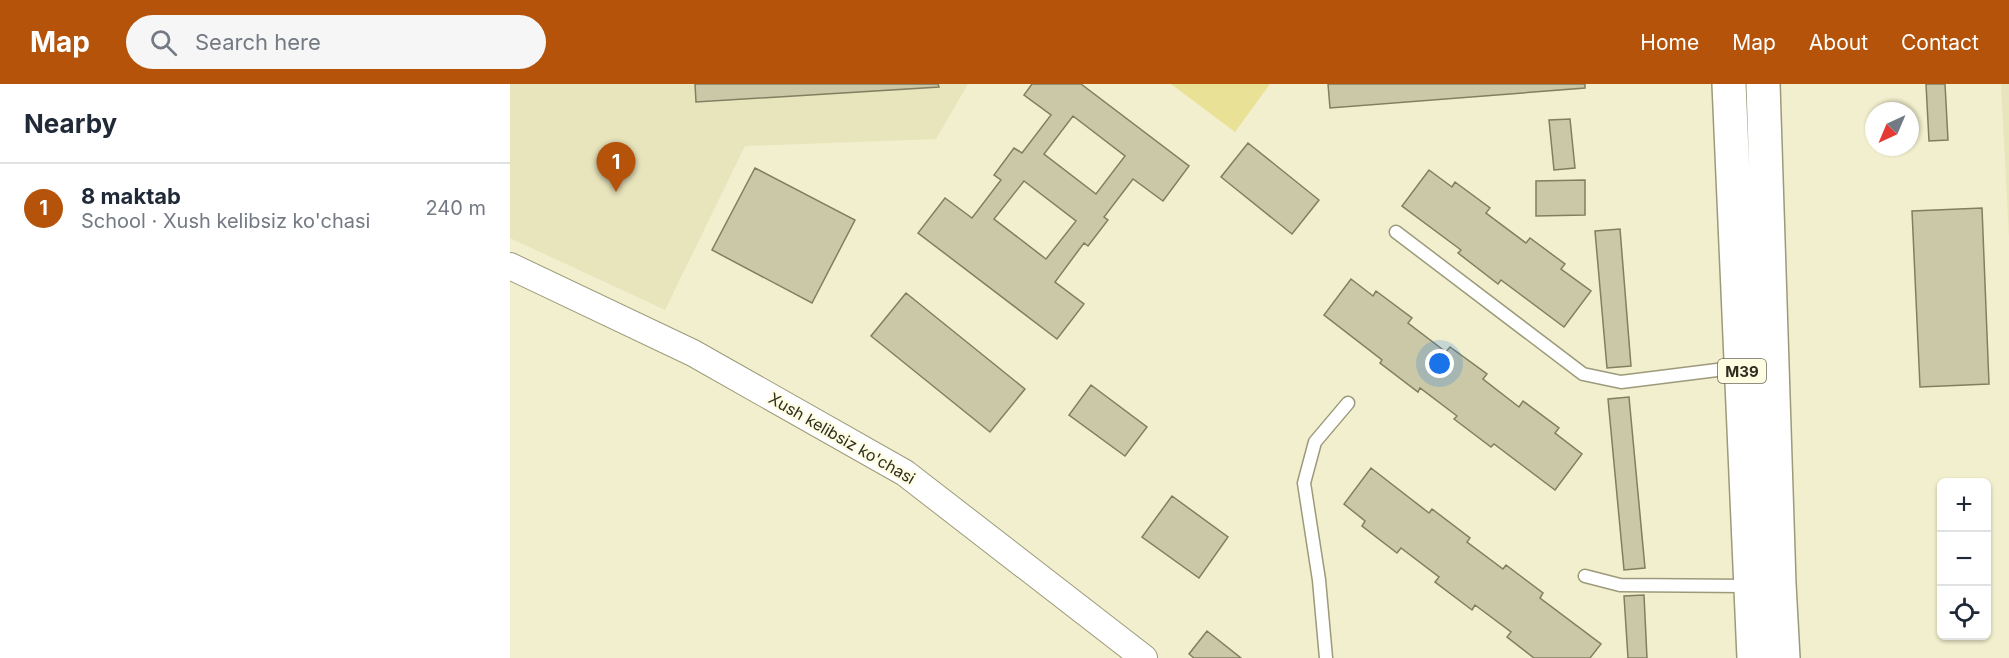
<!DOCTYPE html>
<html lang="en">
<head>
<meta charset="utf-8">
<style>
	:root { --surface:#fff; --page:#f6f6f7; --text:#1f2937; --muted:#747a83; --line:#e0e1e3; --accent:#b45309 }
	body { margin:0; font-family:Inter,sans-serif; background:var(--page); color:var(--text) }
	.controls { position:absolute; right:18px; bottom:18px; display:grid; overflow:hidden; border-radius:9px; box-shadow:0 2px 4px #0004 }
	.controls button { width:54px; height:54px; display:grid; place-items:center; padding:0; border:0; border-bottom:2px solid var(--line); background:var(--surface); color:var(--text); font:30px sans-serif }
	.compass { position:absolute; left:1355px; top:18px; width:54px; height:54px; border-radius:50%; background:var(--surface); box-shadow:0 2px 4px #0004; rotate:224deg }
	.you { position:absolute; left:930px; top:280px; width:21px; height:21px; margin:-15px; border:4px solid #fff; border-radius:50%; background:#1a73e8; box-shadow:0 0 0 9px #1a73e833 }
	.badge { display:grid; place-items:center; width:39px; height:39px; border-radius:50%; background:var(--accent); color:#fff; font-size:20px; font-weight:700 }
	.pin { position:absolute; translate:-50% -50px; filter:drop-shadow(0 2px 3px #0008) }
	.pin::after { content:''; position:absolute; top:32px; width:21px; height:18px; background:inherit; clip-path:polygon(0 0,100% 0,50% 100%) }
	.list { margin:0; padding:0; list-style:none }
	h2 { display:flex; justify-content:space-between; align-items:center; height:78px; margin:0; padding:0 24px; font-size:26px }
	h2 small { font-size:20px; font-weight:400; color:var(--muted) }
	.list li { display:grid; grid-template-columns:39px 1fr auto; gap:18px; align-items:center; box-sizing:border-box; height:90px; padding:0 24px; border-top:2px solid var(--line) }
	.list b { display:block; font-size:22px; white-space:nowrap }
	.list p { margin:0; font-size:20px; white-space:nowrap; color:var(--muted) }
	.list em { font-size:20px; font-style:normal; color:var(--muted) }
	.icon { flex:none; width:33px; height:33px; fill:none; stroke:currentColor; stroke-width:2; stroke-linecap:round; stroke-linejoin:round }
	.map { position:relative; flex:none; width:1499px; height:574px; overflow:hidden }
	header { display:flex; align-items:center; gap:36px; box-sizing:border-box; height:84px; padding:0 30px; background:var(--accent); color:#fff }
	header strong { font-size:28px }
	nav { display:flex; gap:33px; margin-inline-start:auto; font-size:21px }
	.search { width:420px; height:54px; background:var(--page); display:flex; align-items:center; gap:15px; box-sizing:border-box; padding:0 21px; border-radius:33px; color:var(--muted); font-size:22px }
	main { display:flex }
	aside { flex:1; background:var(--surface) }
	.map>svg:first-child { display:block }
	.built { fill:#e8e4bc }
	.green { fill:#e8e196 }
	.building { fill:#cac8a7; stroke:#817f60; stroke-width:1.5; fill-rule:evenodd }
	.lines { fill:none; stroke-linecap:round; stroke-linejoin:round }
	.service-casing { stroke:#9c9a7a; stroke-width:15 }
	.minor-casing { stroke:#9c9a7a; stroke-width:28 }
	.trunk-casing { stroke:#9c9a7a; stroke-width:36 }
	.service { stroke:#fff; stroke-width:12 }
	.minor { stroke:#fff; stroke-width:26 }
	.trunk { stroke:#fff; stroke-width:33 }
	.labels { text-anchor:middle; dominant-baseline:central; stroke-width:4.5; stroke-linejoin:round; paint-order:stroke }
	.shield { fill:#fefce1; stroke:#6c6b5a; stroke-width:1.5 }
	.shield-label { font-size:15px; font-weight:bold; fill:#2e2d20 }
	.street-label { font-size:16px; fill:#2e2d20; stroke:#fefce1 }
</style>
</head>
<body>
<header>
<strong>Map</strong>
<div class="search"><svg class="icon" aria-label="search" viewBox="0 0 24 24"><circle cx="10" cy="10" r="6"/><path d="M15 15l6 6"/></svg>Search here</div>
<nav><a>Home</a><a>Map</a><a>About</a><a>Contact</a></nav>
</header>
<main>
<aside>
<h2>Nearby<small></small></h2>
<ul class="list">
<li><span class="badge">1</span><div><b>8 maktab</b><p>School · Xush kelibsiz ko'chasi</p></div><em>240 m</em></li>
</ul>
</aside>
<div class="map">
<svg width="1499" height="574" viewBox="0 0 1499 574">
	<rect width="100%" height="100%" fill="#f2efce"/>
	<!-- built -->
	<path class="built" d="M0,0H458L426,55L235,62L155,226L0,154Z
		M1491,0H1499V153Z"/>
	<!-- green -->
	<path class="green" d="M661,0H760L725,48Z"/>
	<!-- building -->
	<path class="building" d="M185,0H428L429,3L186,18Z
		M522,0H571L679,82L653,117L623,95L594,133L598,136L578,162L574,159L545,198L574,220L547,255L408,149L435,114L462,134L491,96L484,91L504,64L512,69L541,31L514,11ZM563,32L615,72L586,110L534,70ZM514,97L566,137L536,175L484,135Z
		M818,0H1075V4L820,24Z
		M1416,0H1435L1438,56L1419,57Z
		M1060,35L1065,84L1044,86L1039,36Z
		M738,59L809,116L782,150L711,93Z
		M245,84L345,136L302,219L202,166Z
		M919,86L942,103L945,98L980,124L976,129L1016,159L1020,154L1055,180L1051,185L1081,207L1054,243L991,196L988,200L948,169L951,166L892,122Z
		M1075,96V131L1026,132V97Z
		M1472,124L1479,300L1410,303L1402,127Z
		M1110,145L1121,282L1097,284L1085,147Z
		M841,195L863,212L866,207L902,234L898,239L936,268L940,263L977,290L973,295L1009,323L1013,317L1049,344L1045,349L1072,370L1045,406L984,360L981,363L944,335L947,332L910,304L908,308L870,279L872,276L814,231Z
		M396,209L515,305L480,348L361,252Z
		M581,301L637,343L615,372L559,331Z
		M1119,313L1135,484L1114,486L1098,315Z
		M861,384L919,429L922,425L960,454L957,458L993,485L996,481L1033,509L1030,514L1091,560L1080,574H1024L997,553L1001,548L965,521L962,526L925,498L929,493L891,464L887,469L852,442L855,437L834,420Z
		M662,412L718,453L689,494L632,453Z
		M1134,511L1137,574H1118L1114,512Z
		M697,547L731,574H684L679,570Z"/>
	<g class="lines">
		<!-- service casing -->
		<g class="service-casing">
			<path id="service" d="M886,148L1073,290L1111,298L1231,283
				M1075,492L1110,501L1239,502
				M816,574L809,496L794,399L805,358L838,319"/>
		</g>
		<!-- minor casing -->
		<g class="minor-casing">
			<path id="minor" d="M0,182L183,269L395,389L634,574"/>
		</g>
		<!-- trunk casing -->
		<g class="trunk-casing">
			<path id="trunk" d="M1219,0L1244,574
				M1253,0L1269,500L1273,574"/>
		</g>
		<!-- service -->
		<use href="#service" class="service"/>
		<!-- minor -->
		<use href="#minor" class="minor"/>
		<!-- trunk -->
		<use href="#trunk" class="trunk"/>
	</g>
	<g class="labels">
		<!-- shield labels -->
		<rect class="shield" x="1208" y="275" width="48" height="24" rx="4.5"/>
		<g class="shield-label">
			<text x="1232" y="287">M39</text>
		</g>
		<!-- street labels -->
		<g class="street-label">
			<text transform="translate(332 354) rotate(30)">Xush kelibsiz ko'chasi</text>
		</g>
	</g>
</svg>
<div class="controls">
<button>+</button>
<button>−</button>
<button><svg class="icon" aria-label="locate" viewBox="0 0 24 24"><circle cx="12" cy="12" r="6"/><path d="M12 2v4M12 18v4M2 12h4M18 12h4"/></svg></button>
</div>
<svg class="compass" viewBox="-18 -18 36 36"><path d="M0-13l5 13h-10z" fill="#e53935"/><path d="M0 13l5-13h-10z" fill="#747a83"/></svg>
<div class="you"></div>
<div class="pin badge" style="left:106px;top:108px">1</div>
</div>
</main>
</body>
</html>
